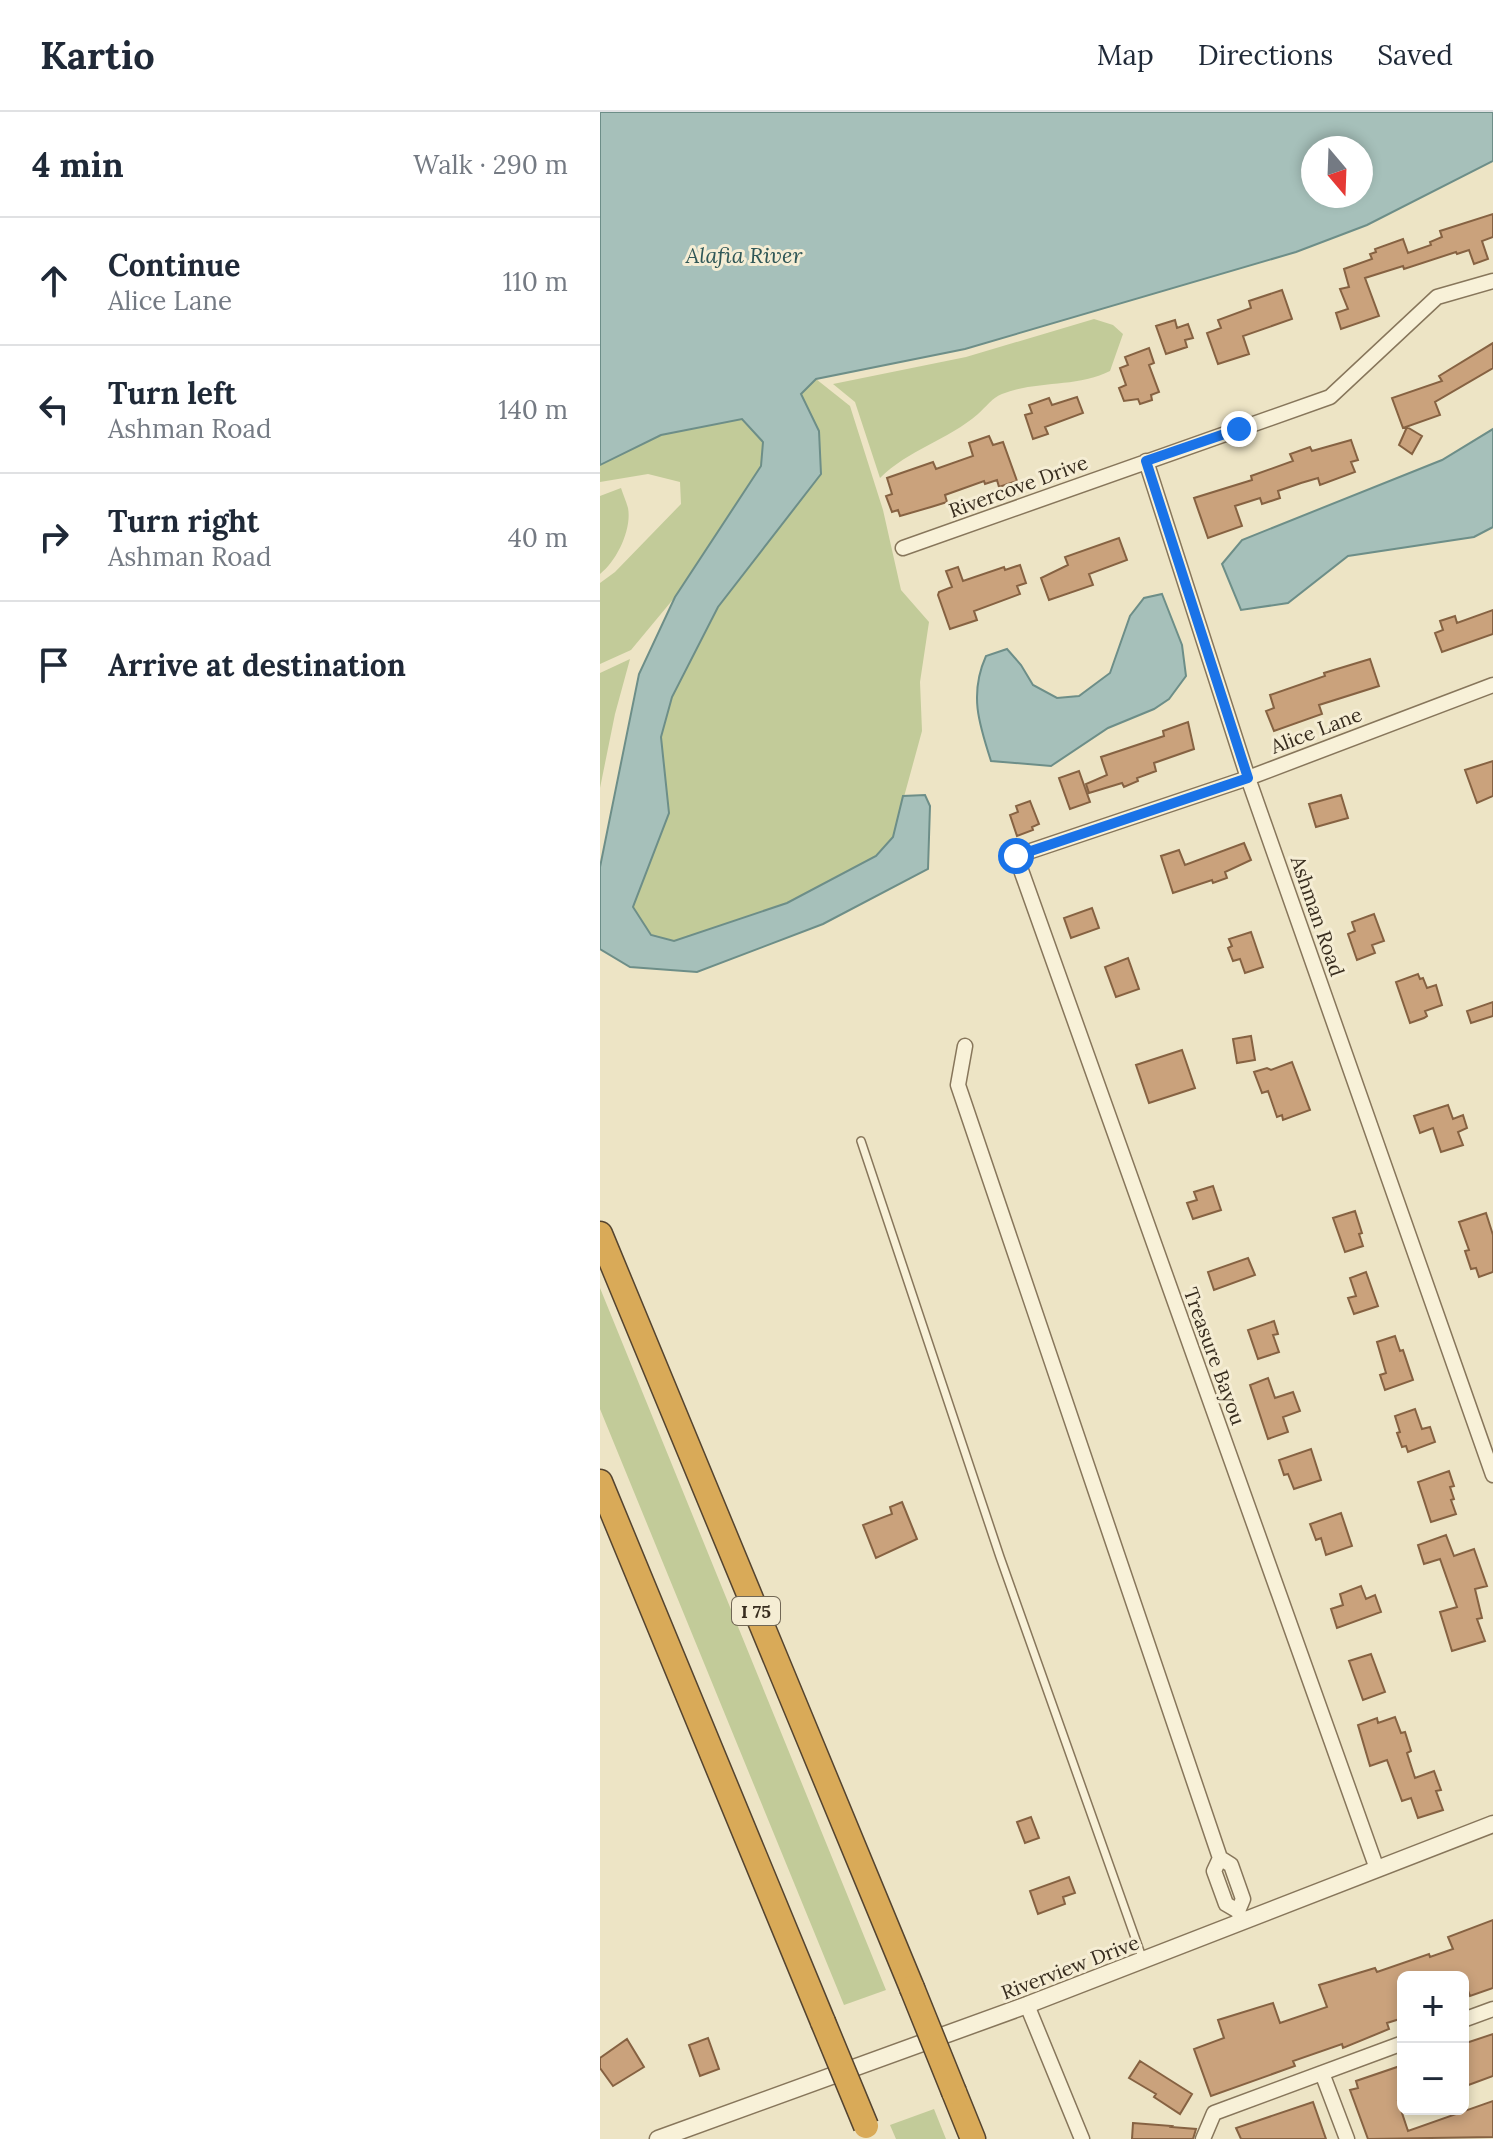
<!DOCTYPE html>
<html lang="en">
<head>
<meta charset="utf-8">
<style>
	:root { --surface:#fff; --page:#f2f2f3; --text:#1f2937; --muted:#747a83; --line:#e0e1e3 }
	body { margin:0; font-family:Lora,serif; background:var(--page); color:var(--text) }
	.controls { position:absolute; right:24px; bottom:24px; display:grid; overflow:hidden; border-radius:12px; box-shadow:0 4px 12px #0003 }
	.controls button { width:72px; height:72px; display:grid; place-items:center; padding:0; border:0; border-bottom:2px solid var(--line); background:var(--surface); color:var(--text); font:40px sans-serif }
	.compass { position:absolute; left:701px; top:24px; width:72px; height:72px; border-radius:50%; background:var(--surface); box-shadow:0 4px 12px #0003; rotate:161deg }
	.stop { position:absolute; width:24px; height:24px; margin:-18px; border:6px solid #1a73e8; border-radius:50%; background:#fff }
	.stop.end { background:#1a73e8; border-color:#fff; box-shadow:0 2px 8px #0008 }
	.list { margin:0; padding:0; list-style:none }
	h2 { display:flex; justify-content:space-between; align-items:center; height:104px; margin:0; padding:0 32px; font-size:34px }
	h2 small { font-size:26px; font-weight:400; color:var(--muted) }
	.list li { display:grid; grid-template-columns:52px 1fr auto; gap:24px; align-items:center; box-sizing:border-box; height:128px; padding:0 32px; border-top:2px solid var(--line) }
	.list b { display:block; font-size:30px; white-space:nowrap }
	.list p { margin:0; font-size:26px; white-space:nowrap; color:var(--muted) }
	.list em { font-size:26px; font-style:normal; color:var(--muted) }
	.icon { flex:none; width:44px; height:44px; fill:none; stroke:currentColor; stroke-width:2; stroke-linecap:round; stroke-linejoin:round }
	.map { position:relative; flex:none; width:893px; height:2027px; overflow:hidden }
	header { display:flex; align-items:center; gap:48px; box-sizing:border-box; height:112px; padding:0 40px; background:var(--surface); border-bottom:2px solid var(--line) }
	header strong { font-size:38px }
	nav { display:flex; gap:44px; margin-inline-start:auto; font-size:28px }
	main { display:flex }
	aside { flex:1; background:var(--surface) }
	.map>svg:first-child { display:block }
	.green { fill:#c2cb99 }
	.water { fill:#a6c0ba; stroke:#6d8e88; stroke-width:2; fill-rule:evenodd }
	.building { fill:#caa27c; stroke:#866242; stroke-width:2 }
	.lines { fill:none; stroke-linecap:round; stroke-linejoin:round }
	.service-casing { stroke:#87765b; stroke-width:10 }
	.minor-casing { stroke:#87765b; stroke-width:17 }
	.tertiary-casing { stroke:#87765b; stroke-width:19 }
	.motorway-casing { stroke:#55442f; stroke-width:27 }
	.service { stroke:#f8f1d8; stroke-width:7 }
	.minor { stroke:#f8f1d8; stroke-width:14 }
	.tertiary { stroke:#f8f1d8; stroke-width:16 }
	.motorway { stroke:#d9aa58; stroke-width:24 }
	.motorway-bridge-casing { stroke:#55442f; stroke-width:27; stroke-linecap:butt }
	.motorway-bridge { stroke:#d9aa58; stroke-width:24 }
	.route { stroke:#1a73e8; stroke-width:10 }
	.labels { text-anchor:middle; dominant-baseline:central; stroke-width:6; stroke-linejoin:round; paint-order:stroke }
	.shield { fill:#f5edd4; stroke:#716755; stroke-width:2 }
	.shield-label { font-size:18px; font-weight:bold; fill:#382d1f }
	.street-label { font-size:20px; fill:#382d1f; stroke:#f5edd4 }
	.water-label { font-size:22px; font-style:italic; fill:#2f5757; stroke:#f5edd4 }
</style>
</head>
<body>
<header>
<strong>Kartio</strong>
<nav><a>Map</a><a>Directions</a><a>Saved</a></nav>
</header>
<main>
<aside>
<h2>4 min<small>Walk · 290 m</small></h2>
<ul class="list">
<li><svg class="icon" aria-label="ahead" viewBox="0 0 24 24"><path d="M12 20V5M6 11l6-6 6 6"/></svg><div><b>Continue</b><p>Alice Lane</p></div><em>110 m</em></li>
<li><svg class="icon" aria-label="left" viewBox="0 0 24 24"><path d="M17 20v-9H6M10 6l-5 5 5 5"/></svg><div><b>Turn left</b><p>Ashman Road</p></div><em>140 m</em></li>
<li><svg class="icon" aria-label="right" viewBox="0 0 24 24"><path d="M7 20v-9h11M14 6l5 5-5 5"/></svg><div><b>Turn right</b><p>Ashman Road</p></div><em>40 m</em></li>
<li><svg class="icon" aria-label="arrive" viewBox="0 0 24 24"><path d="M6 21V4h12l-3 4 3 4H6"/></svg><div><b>Arrive at destination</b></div></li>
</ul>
</aside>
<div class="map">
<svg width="893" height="2027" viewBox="0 0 893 2027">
	<rect width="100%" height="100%" fill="#ede4c5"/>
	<!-- green -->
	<path class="green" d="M494,207L513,213L523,222L510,259C476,276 438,268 402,282C393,285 386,295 378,302C348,328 308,338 280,366L255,290L233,272L366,245Z
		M216,267L250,294L283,398L301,478L329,510L320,570L322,619L293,725L277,744L187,791L74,829L51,823L33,795L69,701L61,625L72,585L118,495L221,362L219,319L200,282Z
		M143,307L163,330L161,354L75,485L31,538L0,552V471L15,460L81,392L80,370L48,362L0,370V353L61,323Z
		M21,376C23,382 26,389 28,396C32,417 17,449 0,462V384Z
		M30,547L15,602L0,676V561Z
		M0,1176L286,1878L244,1893L0,1297Z
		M334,1997L346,2027H296L290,2013Z"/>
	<!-- water -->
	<path class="water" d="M0,0H893V49L767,113L696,140L365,237L216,267L201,282L219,319L221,362L118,495L72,585L61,625L69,701L33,795L51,823L74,829L187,791L276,744L293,725L303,684L325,683L330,694L328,757L223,812L97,860L30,855L0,837V755L39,562L75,485L161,354L163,330L142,307L61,323L0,353ZM761,36V84H713V36Z
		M893,317V415L874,425L748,444L688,491L641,498L622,452L642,428L842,348Z
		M562,482L582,533L586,564L569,587L554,597L508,616L451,654L391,649C379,612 369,582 386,544L407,537L421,553L433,573L457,586L479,584L510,561L530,504L544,486Z"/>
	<!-- building -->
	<path class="building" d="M893,102V125L882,129L888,147L874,152L869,138L857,142L856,140L804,157L803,154L765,166L779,204L741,217L736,201L748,197L740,177L749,175L744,157L772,147L770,142L776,140L775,137L803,127L808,141L831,133L830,130L842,125L840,119Z
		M682,178L692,207L643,224L649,242L618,252L607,221L621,216L618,208L651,196L649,189Z
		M575,208L577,216L588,212L593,226L585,228L587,235L566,242L556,214Z
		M893,231V256L835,290L840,303L803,316L792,286L842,269L839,264Z
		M549,236L554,251L549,253L559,280L551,283L552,288L540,292L538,287L524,289L519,276L526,273L520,256L528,253L525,245Z
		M477,285L483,301L445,315L448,322L433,327L425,303L432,301L429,293L449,286L452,293Z
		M807,315L822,324L812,342L799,333Z
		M389,324L393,333L403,330L417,369L399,375L397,368L385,372L384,369L345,383L347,390L331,395L300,404L298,398L292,400L286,384L292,382L287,366L333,350L336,357L373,344L369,331Z
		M751,328L758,348L751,350L755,360L720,373L718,366L701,371L678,379L680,386L662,392L660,386L635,394L642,414L608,426L594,386L652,368L651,364L693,349L690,342L710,335L712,339Z
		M519,426L527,448L489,462L493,473L449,488L441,466L468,453L465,445Z
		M420,453L426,471L417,474L420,482L374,499L377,508L350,517L338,483L339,480L352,475L346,459L358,455L363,469L404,455L405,458Z
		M893,498V522L842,540L835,521L843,518L840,509L855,504L857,511Z
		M770,547L779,574L719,593L722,602L674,619L666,599L674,596L670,583L725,564L724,561Z
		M588,610L594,637L554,651L556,659L537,666L538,669L524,675L522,671L489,681L486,672L507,663L501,645L564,624L563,619Z
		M893,649V684L877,691L865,658Z
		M479,659L490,690L470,697L459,666Z
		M741,683L748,706L716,715L709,692Z
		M430,689L439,712L432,715L433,718L417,724L410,703L418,700L416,694Z
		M644,731L651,748L625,760L627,766L613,771L612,768L573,781L561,744L579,738L585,753Z
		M492,796L499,816L471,826L464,806Z
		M774,802L784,829L772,833L775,841L757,848L748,822L755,819L752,810Z
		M651,820L663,855L645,861L640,847L633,849L628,836L632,834L629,827Z
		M528,846L539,877L516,885L505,855Z
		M818,862L820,867L823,866L827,876L836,873L842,893L825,899L827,904L824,906L810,911L796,870Z
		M893,890V904L871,911L867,899Z
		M651,924L655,948L637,951L633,927Z
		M582,938L595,976L549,991L536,953Z
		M692,950L710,998L683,1008L682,1003L677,1005L668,979L662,981L654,960L667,956L671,958Z
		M848,993L853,1007L863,1003L867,1016L858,1020L863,1033L841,1040L833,1016L820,1021L814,1004Z
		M613,1074L621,1098L593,1107L587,1091L597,1088L594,1080Z
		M755,1099L762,1121L759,1122L763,1134L745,1140L733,1106Z
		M886,1101L893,1123V1160L879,1165L876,1156L871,1157L865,1139L869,1138L859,1110Z
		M648,1146L655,1163L614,1178L608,1160Z
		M766,1160L778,1194L754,1202L748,1186L756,1184L750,1166Z
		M674,1209L678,1222L673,1223L679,1240L658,1247L648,1218Z
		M795,1224L800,1239L803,1238L813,1268L785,1278L780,1263L786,1261L777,1230Z
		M668,1266L675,1286L693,1280L700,1299L683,1305L688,1320L668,1327L650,1273Z
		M815,1297L822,1317L830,1315L835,1330L808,1340L806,1334L802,1335L797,1321L800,1320L795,1304Z
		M711,1337L721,1368L694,1377L688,1362L684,1363L679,1348Z
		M849,1359L854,1374L850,1375L854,1387L851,1388L856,1402L831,1410L818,1370Z
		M302,1390L317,1427L276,1446L263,1413L292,1402L290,1395Z
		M741,1401L752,1434L726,1443L721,1426L716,1428L710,1412Z
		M846,1423L854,1444L874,1437L887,1474L875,1477L882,1506L877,1507L885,1529L852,1539L840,1500L857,1495L840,1447L824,1452L818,1433Z
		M761,1474L766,1487L775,1483L781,1500L737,1516L731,1497L743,1493L740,1482Z
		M771,1542L785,1580L763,1588L749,1549Z
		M795,1605L801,1621L805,1620L811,1639L807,1641L815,1666L834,1659L841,1678L836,1679L843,1698L818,1706L811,1686L802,1689L787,1648L770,1654L758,1613L777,1606L778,1611Z
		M431,1705L439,1726L425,1731L417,1710Z
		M469,1765L475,1781L463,1785L465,1792L438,1802L430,1779Z
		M893,1808V1876L870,1884L863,1865H803V1906L787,1911L789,1917L743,1936L742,1932L693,1949L695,1954L611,1984L594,1937L624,1926L618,1908L673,1891L680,1911L727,1895L719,1873L775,1856L777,1860L829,1842L830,1845L853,1837L848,1825Z
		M893,1922V1964L863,1975V1932Z
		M108,1926L119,1957L100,1964L89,1933Z
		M27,1927L44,1955L13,1974L0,1956V1946Z
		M540,1949L592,1982L580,2002L554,1985L556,1982L529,1966Z
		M803,1953V1988L798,1989L808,2019L893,1989V2025L768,2027L750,1978L758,1976L756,1969Z
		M713,1990L726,2027H641L636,2016Z
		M533,2011L572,2014L571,2015L596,2017L593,2027H532Z"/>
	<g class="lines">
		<!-- service casing -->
		<g class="service-casing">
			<path id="service" d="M261,1029L400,1445L543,1848"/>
		</g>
		<!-- minor casing -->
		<g class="minor-casing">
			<path id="minor" d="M546,349L648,666L893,1363
				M303,436L730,285L837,185L893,169
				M365,934L358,973L620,1746L631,1753L643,1787L638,1799
				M620,1746L614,1759L626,1792L638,1799L641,1807
				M777,1757L416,744L648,666L893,573
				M427,1893L482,2027
				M863,1908L893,1897
				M722,1961L747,2027
				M603,2027L614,2001L803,1931"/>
		</g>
		<!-- tertiary casing -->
		<g class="tertiary-casing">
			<path id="tertiary" d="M58,2027L427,1893L893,1712"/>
		</g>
		<!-- motorway casing -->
		<g class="motorway-casing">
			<path id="motorway" d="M0,1122L312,1876
				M0,1370L223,1910
				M354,1980L373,2027"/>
		</g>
		<!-- service -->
		<use href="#service" class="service"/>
		<!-- minor -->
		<use href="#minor" class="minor"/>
		<!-- tertiary -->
		<use href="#tertiary" class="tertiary"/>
		<!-- motorway -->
		<use href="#motorway" class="motorway"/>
		<!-- motorway-bridge casing -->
		<g class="motorway-bridge-casing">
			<path id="motorway-bridge" d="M312,1876L354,1980
				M223,1910L266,2014"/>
		</g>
		<!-- motorway-bridge -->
		<use href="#motorway-bridge" class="motorway-bridge"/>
	</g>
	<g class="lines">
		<!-- route -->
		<path class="route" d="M416,744L648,666L546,349L639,317"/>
	</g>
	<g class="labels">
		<!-- shield labels -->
		<rect class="shield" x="132" y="1485" width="48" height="28" rx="6"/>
		<g class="shield-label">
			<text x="156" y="1499">I 75</text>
		</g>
		<!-- street labels -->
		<g class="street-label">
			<text transform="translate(418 374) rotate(-20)">Rivercove Drive</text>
			<text transform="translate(716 618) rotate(-21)">Alice Lane</text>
			<text transform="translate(718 804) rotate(71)">Ashman Road</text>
			<text transform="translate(615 1244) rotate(70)">Treasure Bayou</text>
			<text transform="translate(470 1855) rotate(-21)">Riverview Drive</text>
		</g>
		<!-- water labels -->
		<g class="water-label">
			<text x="144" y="143">Alafia River</text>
		</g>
	</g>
</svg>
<div class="controls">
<button>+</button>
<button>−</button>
</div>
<svg class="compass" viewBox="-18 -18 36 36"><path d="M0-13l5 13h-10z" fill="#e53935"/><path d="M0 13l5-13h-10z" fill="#747a83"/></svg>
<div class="stop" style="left:416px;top:744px"></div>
<div class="stop end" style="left:639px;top:317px"></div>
</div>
</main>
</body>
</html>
